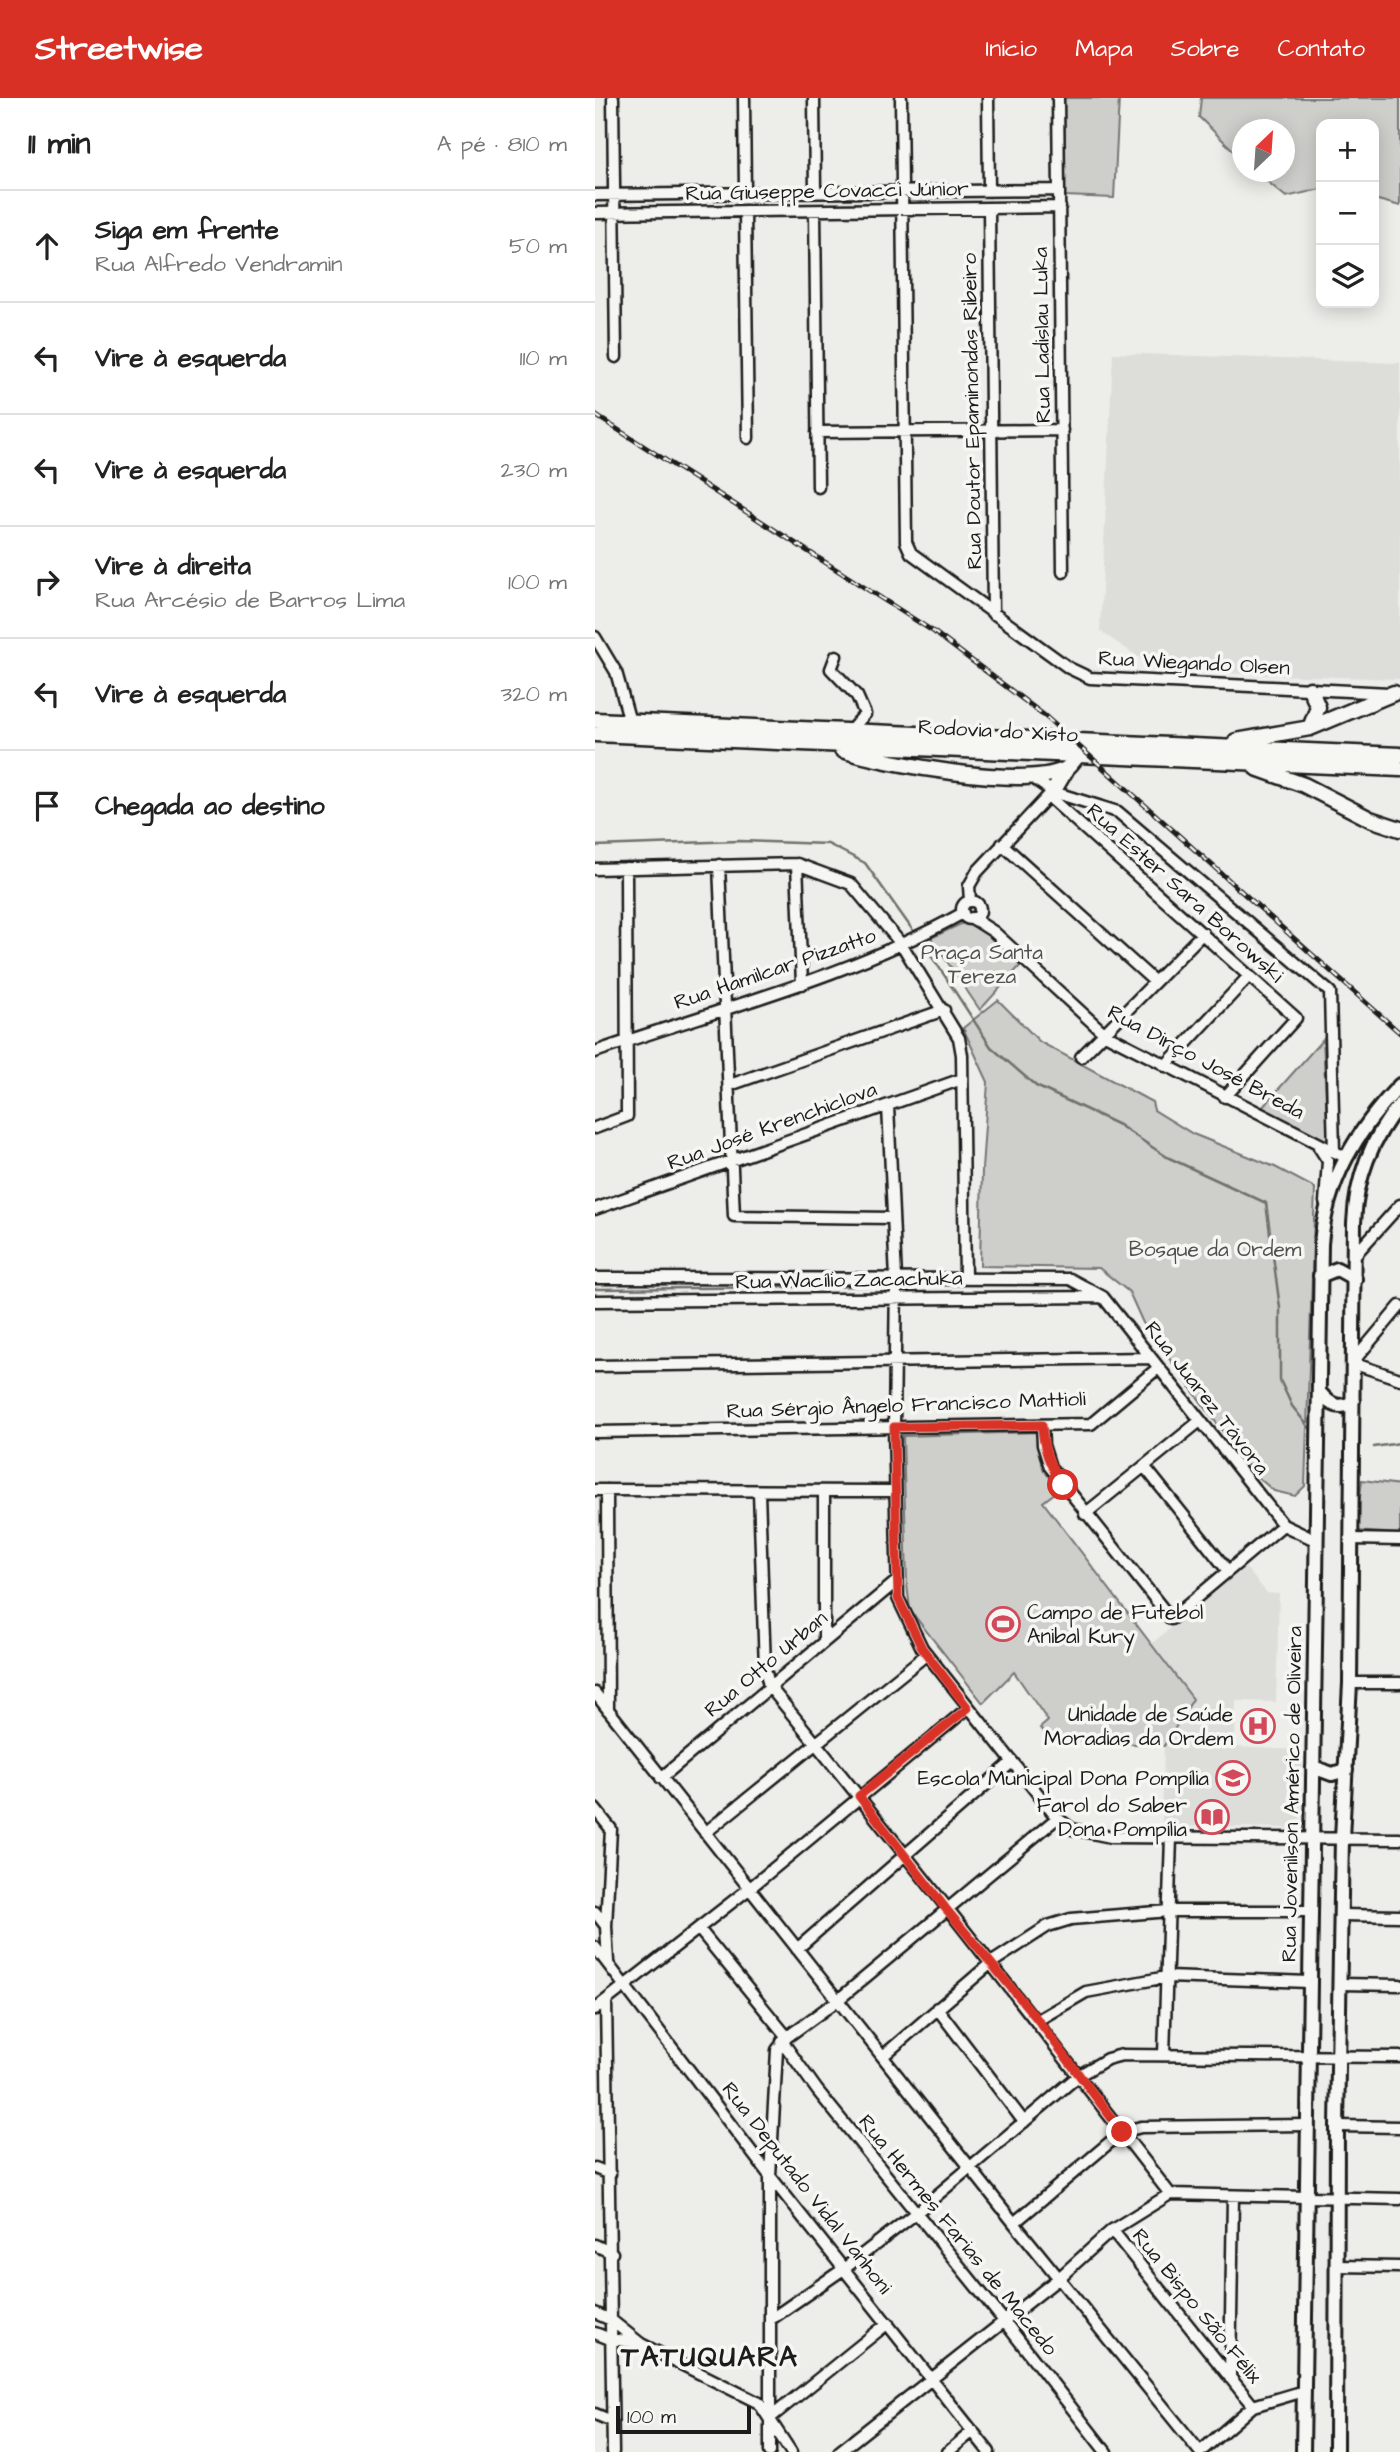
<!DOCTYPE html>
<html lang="pt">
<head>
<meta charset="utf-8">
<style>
	:root { --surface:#fff; --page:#f6f6f6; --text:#222; --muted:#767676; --line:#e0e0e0; --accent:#d93025 }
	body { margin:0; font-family:"Architects Daughter",sans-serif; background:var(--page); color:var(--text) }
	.controls { position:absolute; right:21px; top:21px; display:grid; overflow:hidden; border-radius:14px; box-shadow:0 4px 18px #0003 }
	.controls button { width:63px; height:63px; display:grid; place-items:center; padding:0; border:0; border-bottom:2px solid var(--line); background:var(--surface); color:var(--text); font:35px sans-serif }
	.compass { position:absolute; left:637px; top:21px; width:63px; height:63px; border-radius:50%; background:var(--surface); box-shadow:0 4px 18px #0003; rotate:25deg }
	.scale { position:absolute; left:21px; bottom:18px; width:135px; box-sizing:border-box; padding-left:7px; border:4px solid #1c1c1c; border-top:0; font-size:19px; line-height:24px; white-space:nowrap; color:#1c1c1c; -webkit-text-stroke:5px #f6f6f2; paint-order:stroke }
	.stop { position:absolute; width:21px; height:21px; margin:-16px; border:5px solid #d93025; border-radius:50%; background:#fff }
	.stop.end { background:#d93025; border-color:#fff; box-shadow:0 2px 7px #0008 }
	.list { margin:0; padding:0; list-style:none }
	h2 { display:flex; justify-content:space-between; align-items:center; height:91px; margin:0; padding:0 28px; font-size:30px }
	h2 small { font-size:23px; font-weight:400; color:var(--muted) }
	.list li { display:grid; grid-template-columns:46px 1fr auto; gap:21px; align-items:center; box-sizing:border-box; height:112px; padding:0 28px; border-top:2px solid var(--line) }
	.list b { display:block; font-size:26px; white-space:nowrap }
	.list p { margin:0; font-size:23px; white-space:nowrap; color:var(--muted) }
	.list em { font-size:23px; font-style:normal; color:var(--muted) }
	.icon { flex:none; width:38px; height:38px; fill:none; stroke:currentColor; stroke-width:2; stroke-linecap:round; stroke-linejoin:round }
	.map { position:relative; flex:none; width:805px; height:2354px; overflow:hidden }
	header { display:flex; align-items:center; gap:42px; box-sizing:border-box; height:98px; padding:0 35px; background:var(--accent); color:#fff }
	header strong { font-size:33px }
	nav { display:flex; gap:38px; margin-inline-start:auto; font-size:24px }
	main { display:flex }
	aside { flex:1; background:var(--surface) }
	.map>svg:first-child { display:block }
	.built { fill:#ddddda }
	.green { fill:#cececb; stroke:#757574; stroke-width:2 }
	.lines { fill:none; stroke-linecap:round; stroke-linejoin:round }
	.stream { stroke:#6f6f6d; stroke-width:2.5 }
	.minor-casing { stroke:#1c1c1c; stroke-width:15 }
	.major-casing { stroke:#1c1c1c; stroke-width:18 }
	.highway-casing { stroke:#1c1c1c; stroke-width:19 }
	.minor { stroke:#f6f6f2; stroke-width:10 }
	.major { stroke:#f6f6f2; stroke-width:12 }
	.highway { stroke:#f6f6f2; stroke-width:14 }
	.rail-casing { stroke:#1c1c1c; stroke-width:5 }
	.rail { stroke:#f6f6f2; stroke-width:2.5; stroke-dasharray:8; stroke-linecap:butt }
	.route { stroke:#d93025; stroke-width:9 }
	.labels { text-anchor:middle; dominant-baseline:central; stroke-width:7; stroke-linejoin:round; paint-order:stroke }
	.street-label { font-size:21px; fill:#1c1c1c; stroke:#f6f6f2 }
	.park-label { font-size:21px; fill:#515151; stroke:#f6f6f2 }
	.poi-label { font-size:21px; fill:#1c1c1c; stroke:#f6f6f2; text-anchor:end }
	.district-label { font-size:28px; font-weight:bold; letter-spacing:2px; fill:#1c1c1c; stroke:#f6f6f2 }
</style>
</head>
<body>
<header>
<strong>Streetwise</strong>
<nav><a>Início</a><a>Mapa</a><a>Sobre</a><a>Contato</a></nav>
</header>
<main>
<aside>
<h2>11 min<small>A pé · 810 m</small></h2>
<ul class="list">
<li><svg class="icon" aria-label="ahead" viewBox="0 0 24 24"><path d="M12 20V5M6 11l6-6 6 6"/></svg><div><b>Siga em frente</b><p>Rua Alfredo Vendramin</p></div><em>50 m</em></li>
<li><svg class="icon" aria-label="left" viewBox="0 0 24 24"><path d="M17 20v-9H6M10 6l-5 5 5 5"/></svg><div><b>Vire à esquerda</b></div><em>110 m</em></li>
<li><svg class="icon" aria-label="left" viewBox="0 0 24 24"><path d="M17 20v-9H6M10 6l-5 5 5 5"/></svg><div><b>Vire à esquerda</b></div><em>230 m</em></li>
<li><svg class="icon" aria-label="right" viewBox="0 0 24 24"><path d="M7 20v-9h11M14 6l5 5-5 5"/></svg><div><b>Vire à direita</b><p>Rua Arcésio de Barros Lima</p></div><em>100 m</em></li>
<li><svg class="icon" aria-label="left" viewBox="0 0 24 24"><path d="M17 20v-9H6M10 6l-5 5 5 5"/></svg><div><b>Vire à esquerda</b></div><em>320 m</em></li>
<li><svg class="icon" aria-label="arrive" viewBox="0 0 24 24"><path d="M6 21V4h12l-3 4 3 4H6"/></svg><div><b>Chegada ao destino</b></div></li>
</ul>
</aside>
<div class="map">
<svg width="805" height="2354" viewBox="0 0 805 2354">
	<rect width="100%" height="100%" fill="#edede9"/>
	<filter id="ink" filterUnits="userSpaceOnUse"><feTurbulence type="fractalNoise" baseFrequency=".0143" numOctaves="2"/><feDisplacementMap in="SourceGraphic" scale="14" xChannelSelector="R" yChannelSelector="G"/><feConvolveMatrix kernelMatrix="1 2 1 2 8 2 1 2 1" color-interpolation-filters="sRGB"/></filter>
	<g filter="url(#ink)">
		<!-- built -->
		<path class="built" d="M518,255L805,265V581L564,573L505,533Z
			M650,1469L672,1495L684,1496L681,1604L641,1603L640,1649L708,1652L705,1730L567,1728L569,1648L598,1601L556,1546Z"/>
		<!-- green -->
		<path class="green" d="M469,0H524L519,100L470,98Z
			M606,0H805V108L779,101V26H726V91L691,99L661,74H690V32H648L647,61L604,19Z
			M368,825L390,832L425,868L385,912L336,840Z
			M403,902L445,944L557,1004L559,1012L598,1036L680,1069L720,1090L710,1388L700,1398L679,1393L659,1376L548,1225L534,1194L504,1170L385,1168L387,1071L393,984L368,930Z
			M728,941L733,1045L666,1011Z
			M443,1334L446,1366L465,1391L448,1404L598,1601L569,1648L454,1640L445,1630L453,1623L419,1574L388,1605L315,1512L312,1486L308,1338Z
			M767,1382L805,1387V1436L761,1433Z"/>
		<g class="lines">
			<!-- stream -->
			<path class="stream" d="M0,748L144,743L233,746L270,765L344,869L396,949L441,988L524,1027L572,1059L671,1105L685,1210V1282L697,1308L716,1332
				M0,1191L284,1188
				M779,1349L805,1345"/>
			<!-- minor casing -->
			<g class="minor-casing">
				<path id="minor" d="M18,0L21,259
					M149,0L150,95
					M219,0L220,95
					M306,0L311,444L316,455L474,570L495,580L794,595
					M393,0L394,93
					M463,0L468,474
					M0,97L464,92
					M394,110L398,516
					M150,113L153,340
					M220,113L223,389
					M0,115L465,109
					M222,334L467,332
					M0,539L21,574L35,624
					M241,558L236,571L262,598L270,616L255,633
					M438,680L458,694L523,714L735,894L739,1054
					M453,698L701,920L630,999
					M407,746L560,884
					M202,766L207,886
					M124,767L139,1118L298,1120
					M0,771L202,766L256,786L307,847L364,940L367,957L370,1181
					M375,803L374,788L382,774L456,695
					M367 812a9 9 0 1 1 18 0a9 9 0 1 1-18 0Z
					M377,820L399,834L510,936L750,1059
					M0,954C123,911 254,879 368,815
					M486,959L608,835
					M570,968L654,878
					M135,987L349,912
					M293,1008L301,1181L299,1329L303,1500L327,1550L462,1720L477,1731L516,1739L805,1741
					M0,1030L32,1018L31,770
					M724,1049L733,1063L730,1104
					M0,1111L367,981
					M758,1159L805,1107
					M0,1180L475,1181L508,1199L688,1427L720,1442
					M0,1203L508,1199
					M805,1208L757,1265L805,1281
					M0,1268L555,1260
					M447,1327L448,1347L455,1369L576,1521L688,1427
					M0,1334L496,1326L563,1270
					M549,1368L633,1473
					M0,1392L300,1393
					M12,1392L13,1612
					M164,1394L170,1570L174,1588C311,1755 443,1926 575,2096
					M490,1416L605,1323
					M757,1441L805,1442
					M229,1541V1394
					M755,1585H805
					M0,1595L419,2125L605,2354
					M66,1680L302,1483
					M0,1711L16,1731L11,1828L13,1864
					M110,1735L332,1556
					M0,1814L11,1828
					M746,1817L805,1818
					M104,1831L192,1939
					M0,1849L175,2078L394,2354
					M202,1851L417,1664
					M745,1886L805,1887
					M11,1903L18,2354
					M342,1910L429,2024
					M0,1911L155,1790L373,1610
					M443,1922L491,1894L572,1879L714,1884
					M187,1943L222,1992L409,2223L511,2354
					M569,1957L576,1739
					M288,1958L396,1865L453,1828L476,1821L574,1813H715
					M742,2028L805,2029
					M0,2070L15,2076
					M419,2125L527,2034L546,2029L712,2027
					M517,2132L658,2308
					M0,2147L17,2155
					M741,2168L805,2169
					M0,2215L16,2222L46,2246L164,2305L196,2354
					M176,2221L250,2170L321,2115L483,1978L512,1961L527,1957L805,1959
					M0,2235L15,2241L45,2245
					M635,2280L638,2099
					M0,2316L17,2323
					M175,2320L293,2225
					M175,2354V2078L182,1952L192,1939L243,1902L462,1720
					M244,2354L464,2180L517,2132L575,2096L805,2101
					M353,2354L378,2333
					M605,2354L658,2308L709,2293"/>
			</g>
			<!-- major casing -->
			<g class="major-casing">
				<path id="major" d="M725,1178L742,1171L760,1181
					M726,1296C734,1306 746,1313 758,1303
					M718,1669L737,1676L751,1672
					M708,2354L726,1146C731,1083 762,1032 805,987
					M741,2354L742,2028L747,1740L755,1585L759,1125C761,1079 776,1041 805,1006"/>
			</g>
			<!-- highway casing -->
			<g class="highway-casing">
				<path id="highway" d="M715,591L723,609L715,630
					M0,622L805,657
					M0,636L805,671
					M641,643L715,630L799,595
					M247,652C292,666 427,691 469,672C474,670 479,662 483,657
					M661,670L709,687L775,721L805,731
					M458,694L471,672"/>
			</g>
			<!-- minor -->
			<use href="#minor" class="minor"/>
			<!-- major -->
			<use href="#major" class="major"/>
			<!-- highway -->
			<use href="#highway" class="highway"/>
			<!-- rail casing -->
			<g class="rail-casing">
				<path id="rail" d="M0,317L339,534L450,618L805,935"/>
			</g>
			<!-- rail -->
			<use href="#rail" class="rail"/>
		</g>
	</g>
	<g class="lines" filter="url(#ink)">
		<!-- route -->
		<path class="route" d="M468,1387C454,1367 448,1351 447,1327L299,1329L303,1500L327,1550L373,1610L264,1698L351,1811L443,1922L527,2034"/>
	</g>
	<!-- icons -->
	<defs>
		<g id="stadium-ring" transform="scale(1.75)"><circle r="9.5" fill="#f6f6f2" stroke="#d1495b" stroke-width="1.5"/><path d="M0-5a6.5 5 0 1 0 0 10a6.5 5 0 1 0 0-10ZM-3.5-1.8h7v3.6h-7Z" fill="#d1495b"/></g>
		<g id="hospital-ring" transform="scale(1.75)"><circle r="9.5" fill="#f6f6f2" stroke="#d1495b" stroke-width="1.5"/><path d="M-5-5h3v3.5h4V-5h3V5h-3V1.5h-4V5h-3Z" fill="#d1495b"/></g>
		<g id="school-ring" transform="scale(1.75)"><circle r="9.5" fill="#f6f6f2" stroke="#d1495b" stroke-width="1.5"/><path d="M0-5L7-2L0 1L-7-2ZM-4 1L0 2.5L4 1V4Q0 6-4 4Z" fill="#d1495b"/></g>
		<g id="library-ring" transform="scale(1.75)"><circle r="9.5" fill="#f6f6f2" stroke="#d1495b" stroke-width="1.5"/><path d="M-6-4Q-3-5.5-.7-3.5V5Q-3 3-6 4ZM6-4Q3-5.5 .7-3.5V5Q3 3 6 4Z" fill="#d1495b"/></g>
	</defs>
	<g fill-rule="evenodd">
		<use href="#stadium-ring" x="408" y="1526"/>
		<use href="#hospital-ring" x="663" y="1628"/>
		<use href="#school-ring" x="638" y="1680"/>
		<use href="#library-ring" x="617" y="1719"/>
	</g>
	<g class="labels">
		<!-- street labels -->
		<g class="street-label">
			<text transform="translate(232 93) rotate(-1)">Rua Giuseppe Covacci Júnior</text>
			<text transform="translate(447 237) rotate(-91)">Rua Ladislau Luka</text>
			<text transform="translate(377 313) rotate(-91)">Rua Doutor Epaminondas Ribeiro</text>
			<text transform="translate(599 565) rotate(3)">Rua Wiegando Olsen</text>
			<text transform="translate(403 633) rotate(3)">Rodovia do Xisto</text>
			<text transform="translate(590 795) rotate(42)">Rua Ester Sara Borowski</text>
			<text transform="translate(180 871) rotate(-19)">Rua Hamilcar Pizzatto</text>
			<text transform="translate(611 964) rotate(28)">Rua Dirço José Breda</text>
			<text transform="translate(177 1028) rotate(-20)">Rua José Krenchiclova</text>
			<text transform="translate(254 1182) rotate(-1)">Rua Wacílio Zacachuka</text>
			<text transform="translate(612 1300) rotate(52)">Rua Juarez Távora</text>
			<text transform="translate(311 1307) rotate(-2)">Rua Sérgio Ângelo Francisco Mattioli</text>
			<text transform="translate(171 1566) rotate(-40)">Rua Otto Urban</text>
			<text transform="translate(697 1696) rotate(-89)">Rua Jovenilson Américo de Oliveira</text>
			<text transform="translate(212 2090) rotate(52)">Rua Deputado Vidal Vanhoni</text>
			<text transform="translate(363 2137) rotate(51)">Rua Hermes Farias de Macedo</text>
			<text transform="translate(602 2208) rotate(51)">Rua Bispo São Félix</text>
		</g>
		<!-- park labels -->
		<g class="park-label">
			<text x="387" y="854">Praça Santa<tspan x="387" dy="24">Tereza</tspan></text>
			<text x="620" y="1151">Bosque da Ordem</text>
		</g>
		<!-- poi labels -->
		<g class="poi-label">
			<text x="432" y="1514" text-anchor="start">Campo de Futebol<tspan x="432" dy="24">Anibal Kury</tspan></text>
			<text x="638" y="1616">Unidade de Saúde<tspan x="638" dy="24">Moradias da Ordem</tspan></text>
			<text x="614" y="1680">Escola Municipal Dona Pompília</text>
			<text x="592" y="1707">Farol do Saber<tspan x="592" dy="24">Dona Pompília</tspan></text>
		</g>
		<!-- district labels -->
		<g class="district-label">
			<text x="115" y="2259">TATUQUARA</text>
		</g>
	</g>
</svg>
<div class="controls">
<button>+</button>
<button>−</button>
<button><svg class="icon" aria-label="layers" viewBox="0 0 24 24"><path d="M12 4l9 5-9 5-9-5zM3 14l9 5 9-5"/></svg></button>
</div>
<svg class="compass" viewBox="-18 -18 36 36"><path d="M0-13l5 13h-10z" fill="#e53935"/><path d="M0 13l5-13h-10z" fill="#767676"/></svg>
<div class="scale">100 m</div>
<div class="stop" style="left:468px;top:1387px"></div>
<div class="stop end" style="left:527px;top:2034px"></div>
</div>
</main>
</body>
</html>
